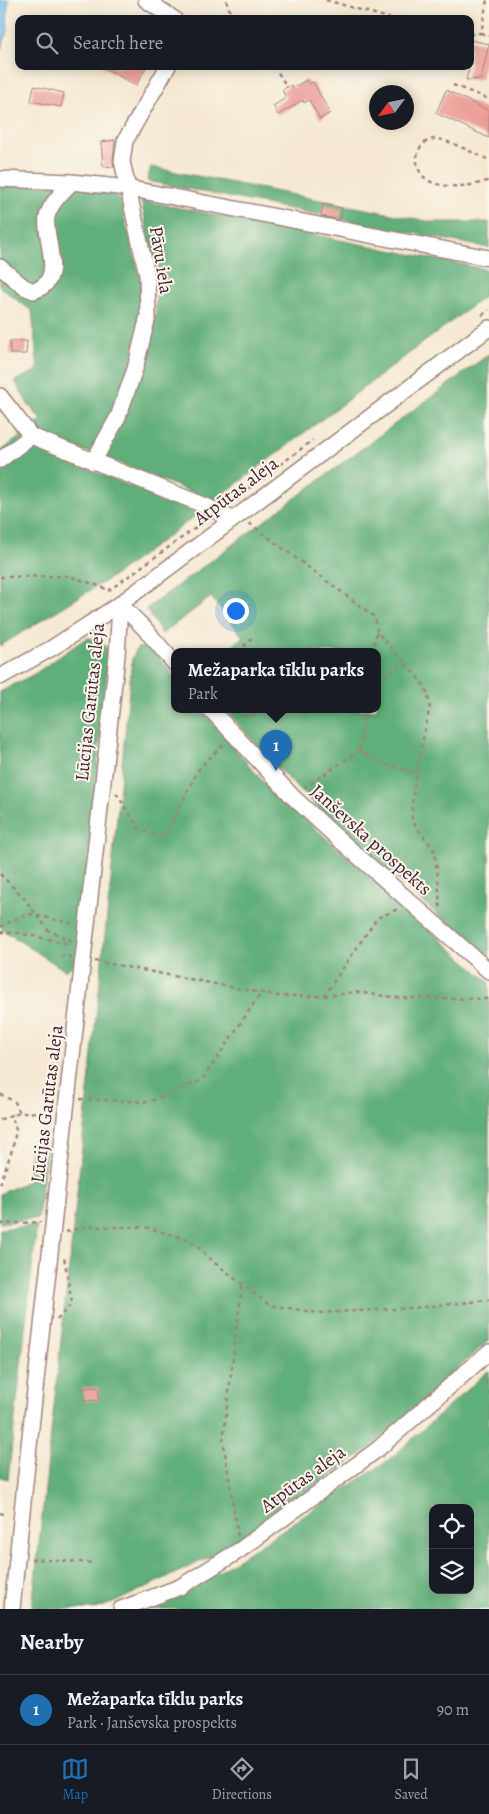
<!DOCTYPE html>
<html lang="en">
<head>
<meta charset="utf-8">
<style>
	:root { --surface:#171b24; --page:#20242c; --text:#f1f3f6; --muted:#9ea1a6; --line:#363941; --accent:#1f6fb2 }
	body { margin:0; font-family:Alegreya,serif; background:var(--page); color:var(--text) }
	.controls { position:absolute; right:15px; bottom:15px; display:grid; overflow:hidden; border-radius:10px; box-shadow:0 2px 12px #0003 }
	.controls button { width:45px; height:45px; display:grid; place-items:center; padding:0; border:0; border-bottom:1px solid var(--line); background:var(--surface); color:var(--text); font:25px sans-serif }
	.compass { position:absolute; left:369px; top:85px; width:45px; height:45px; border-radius:50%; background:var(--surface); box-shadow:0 2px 12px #0003; rotate:237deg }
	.you { position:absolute; left:235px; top:610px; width:18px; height:18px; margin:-12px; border:4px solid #fff; border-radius:50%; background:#1a73e8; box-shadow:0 0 0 8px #1a73e833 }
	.badge { display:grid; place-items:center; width:32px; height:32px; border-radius:50%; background:var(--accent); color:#fff; font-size:16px; font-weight:700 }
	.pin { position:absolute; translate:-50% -41px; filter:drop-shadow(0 1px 2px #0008) }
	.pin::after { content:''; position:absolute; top:26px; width:18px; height:15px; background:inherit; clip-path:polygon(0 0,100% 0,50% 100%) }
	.popup { position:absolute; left:171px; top:648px; width:210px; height:65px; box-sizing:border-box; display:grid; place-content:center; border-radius:10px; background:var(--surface); filter:drop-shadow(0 1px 4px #0005); font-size:16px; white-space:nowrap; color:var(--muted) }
	.popup b { font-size:19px; color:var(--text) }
	.popup::after { content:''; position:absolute; left:50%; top:100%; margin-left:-10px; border:10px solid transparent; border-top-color:var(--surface) }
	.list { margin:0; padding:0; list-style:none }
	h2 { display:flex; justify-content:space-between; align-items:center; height:65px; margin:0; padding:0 20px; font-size:21px }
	h2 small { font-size:16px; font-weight:400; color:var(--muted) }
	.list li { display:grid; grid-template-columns:32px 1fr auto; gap:15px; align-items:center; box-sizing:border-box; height:70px; padding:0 20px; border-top:1px solid var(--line) }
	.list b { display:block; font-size:19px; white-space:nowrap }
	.list p { margin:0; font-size:16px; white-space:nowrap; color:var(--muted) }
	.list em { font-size:16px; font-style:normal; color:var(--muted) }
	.icon { flex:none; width:28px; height:28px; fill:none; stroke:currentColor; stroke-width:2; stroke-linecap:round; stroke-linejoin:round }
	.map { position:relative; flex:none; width:489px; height:1609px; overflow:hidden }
	.search { position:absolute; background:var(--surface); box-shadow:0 2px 12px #0003; left:15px; right:15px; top:15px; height:55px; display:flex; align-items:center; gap:12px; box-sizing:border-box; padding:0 18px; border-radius:10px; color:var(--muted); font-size:19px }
	.sheet { height:135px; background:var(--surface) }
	nav { display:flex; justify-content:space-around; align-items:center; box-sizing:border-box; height:70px; border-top:1px solid var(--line); background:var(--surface); font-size:14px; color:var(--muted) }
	nav a { display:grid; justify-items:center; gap:2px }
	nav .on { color:var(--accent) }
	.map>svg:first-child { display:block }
	.forest { fill:#60ae78; stroke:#556652; fill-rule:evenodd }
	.water { fill:#75bfee; stroke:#606f8c }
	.building { fill:#eb9b95 }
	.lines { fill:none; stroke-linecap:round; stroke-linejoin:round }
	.minor-casing { stroke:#a0847e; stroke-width:18 }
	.path { stroke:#a0847e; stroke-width:2.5; stroke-dasharray:4 4; stroke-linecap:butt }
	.minor { stroke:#fff; stroke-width:15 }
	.labels { text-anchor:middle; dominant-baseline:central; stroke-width:4; stroke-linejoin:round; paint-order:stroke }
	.street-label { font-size:19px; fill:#4a1f2b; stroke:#fbf7ec }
</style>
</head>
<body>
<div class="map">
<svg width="489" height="1609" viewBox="0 0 489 1609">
	<rect width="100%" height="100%" fill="#fbf7ec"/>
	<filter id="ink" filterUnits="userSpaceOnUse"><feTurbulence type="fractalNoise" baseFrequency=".02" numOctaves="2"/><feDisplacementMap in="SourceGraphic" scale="10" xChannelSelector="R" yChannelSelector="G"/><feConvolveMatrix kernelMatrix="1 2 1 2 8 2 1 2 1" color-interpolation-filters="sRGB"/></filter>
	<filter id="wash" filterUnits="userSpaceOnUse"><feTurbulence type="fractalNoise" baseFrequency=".0096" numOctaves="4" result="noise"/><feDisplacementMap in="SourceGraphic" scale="20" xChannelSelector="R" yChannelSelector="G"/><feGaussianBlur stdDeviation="1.12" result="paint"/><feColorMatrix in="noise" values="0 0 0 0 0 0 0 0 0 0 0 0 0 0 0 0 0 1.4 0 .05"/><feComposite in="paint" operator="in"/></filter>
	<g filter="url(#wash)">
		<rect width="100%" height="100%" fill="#f5e9d2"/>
		<!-- forest -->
		<path class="forest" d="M151,167L432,222H489V248L147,181Z
			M0,180L110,190L119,199L141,279L139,320L132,358L120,395L90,453L53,439L47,452L198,514L118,573L0,646V452L42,420L29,406L15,381L38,370L32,311L0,287Z
			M141,200L489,270V293L214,501L104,457L122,422L149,350L155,318L157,277Z
			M489,354V959C455,931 422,901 388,871C332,821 274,770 227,710H377V652H226L243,637L211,597L162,634L146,609Z
			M86,638L100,639L109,652L86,876L75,963L66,971L4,931L0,925V692L36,673Z
			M150,646L175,678V710H202L265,784L489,982V1340L372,1446L229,1548L115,1602L94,1609H32L111,879L132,659L137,648Z
			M47,1145L38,1218L0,1223V1194L28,1181L31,1148Z
			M37,1225L8,1479L0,1477V1229Z
			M489,1370V1609H141L185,1594L389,1460ZM433,1508H470V1590H433Z"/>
		<!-- water -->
		<path class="water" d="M0,0H9L7,12L8,31L0,52Z"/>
		<g id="blocks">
			<!-- building -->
			<path class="building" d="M470,40L489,44L481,79L466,80L470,66Z
				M102,66H147L136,86Z
				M306,80L309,84L313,82L330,113L320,119L309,100L304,103L303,100L278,115L273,106L286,98L282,90L291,85L293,88Z
				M34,86L64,93L61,107L31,101Z
				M446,90L489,111V138L436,113Z
				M115,140L113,160L114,167L103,166L101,142Z
				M323,204L342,208L340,220L321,216Z
				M10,341H27L26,354H10Z
				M98,1387L99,1400L84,1401L83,1388Z"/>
		</g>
	</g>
	<g filter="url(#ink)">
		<use href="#blocks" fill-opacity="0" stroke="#a0847e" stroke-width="1"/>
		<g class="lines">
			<!-- minor casing -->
			<g class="minor-casing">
				<path id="minor" d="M146,0L174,19
					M0,179L72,182L127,188L489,258
					M0,267L24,287L34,291C67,280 43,239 47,217C50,203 63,192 72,182
					M0,396L31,436L206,506L232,519
					M0,460L31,436
					M93,462L118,417L135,369L148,316L147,275L122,161L125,141L168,66
					M120,604L145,629L175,664
					M0,677L52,648L120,604L489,328
					M211,710L292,796L334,835L489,971
					M12,1609C44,1291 82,974 117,656L120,604
					M121,1609L180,1587L240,1550L378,1449L489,1352"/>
			</g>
			<!-- path -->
			<path class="path" d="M226,0L233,19
				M326,0L392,19
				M481,33L489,36
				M470,34L481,33L487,0
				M274,66L287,87
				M453,85L489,99
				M487,159C475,154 447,139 436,139C417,139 411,163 423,176C436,191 473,187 489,180
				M482,315L489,310
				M229,503L313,440
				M249,523L375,617L377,632L422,682L427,692L430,706L416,773L412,804V821L434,850L438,877L440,909
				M0,577L69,576L102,587L109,591
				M108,591L205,521
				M238,652L252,638
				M372,652L377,632
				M377,680L404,662
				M237,710C244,718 253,717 260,710
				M359,750L365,710
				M304,788L359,751L388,765L416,773
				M116,793L140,830L163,838L200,767L225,743
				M0,874L23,897L48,930L72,941
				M0,927L22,916L31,914L74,924
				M0,932L19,933L71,944
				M60,956L71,957
				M95,961L279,996H324L377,918L398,909
				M324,996L356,992L401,998L489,999
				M0,1094L15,1102L20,1113
				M80,1099L148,1102L202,1080L261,993
				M0,1120C17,1111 34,1112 52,1113
				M0,1184L13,1147L16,1130L11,1114
				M0,1224L41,1222
				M66,1232L86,1227H145L190,1240L215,1263L269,1305L319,1313L413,1308L489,1300
				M57,1320L72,1303L64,1257
				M0,1513L7,1515
				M238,1536L223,1440L242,1285
				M31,1559L93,1563"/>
			<!-- minor -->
			<use href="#minor" class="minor"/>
		</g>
	</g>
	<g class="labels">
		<!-- street labels -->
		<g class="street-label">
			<text transform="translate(161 260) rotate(81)">Pāvu iela</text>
			<text transform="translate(236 491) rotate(-37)">Atpūtas aleja</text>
			<text transform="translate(90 702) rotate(-84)">Lūcijas Garūtas aleja</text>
			<text transform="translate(371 840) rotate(42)">Janševska prospekts</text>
			<text transform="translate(47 1104) rotate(-83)">Lūcijas Garūtas aleja</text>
			<text transform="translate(303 1479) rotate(-36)">Atpūtas aleja</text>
		</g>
	</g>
</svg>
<div class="controls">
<button><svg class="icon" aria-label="locate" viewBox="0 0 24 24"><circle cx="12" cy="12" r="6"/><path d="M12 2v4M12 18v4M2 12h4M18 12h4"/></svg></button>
<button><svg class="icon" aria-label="layers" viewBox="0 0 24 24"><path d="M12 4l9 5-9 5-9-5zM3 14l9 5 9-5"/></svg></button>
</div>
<svg class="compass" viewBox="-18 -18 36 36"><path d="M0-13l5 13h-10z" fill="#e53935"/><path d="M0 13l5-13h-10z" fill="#9ea1a6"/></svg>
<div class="you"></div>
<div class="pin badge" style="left:276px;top:771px">1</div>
<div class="popup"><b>Mežaparka tīklu parks</b>Park</div>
<div class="search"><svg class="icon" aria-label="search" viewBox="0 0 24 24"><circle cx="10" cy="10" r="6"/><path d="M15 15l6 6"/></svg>Search here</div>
</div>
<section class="sheet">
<h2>Nearby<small></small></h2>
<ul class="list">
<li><span class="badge">1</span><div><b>Mežaparka tīklu parks</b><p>Park · Janševska prospekts</p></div><em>90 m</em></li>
</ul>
</section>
<nav>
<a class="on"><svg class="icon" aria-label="map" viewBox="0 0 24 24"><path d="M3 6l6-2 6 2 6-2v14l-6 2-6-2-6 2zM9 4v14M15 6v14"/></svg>Map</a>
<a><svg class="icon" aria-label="directions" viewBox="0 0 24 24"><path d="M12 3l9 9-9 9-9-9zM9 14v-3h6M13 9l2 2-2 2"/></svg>Directions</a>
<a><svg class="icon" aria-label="saved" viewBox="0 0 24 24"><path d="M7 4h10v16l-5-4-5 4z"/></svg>Saved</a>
</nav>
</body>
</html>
